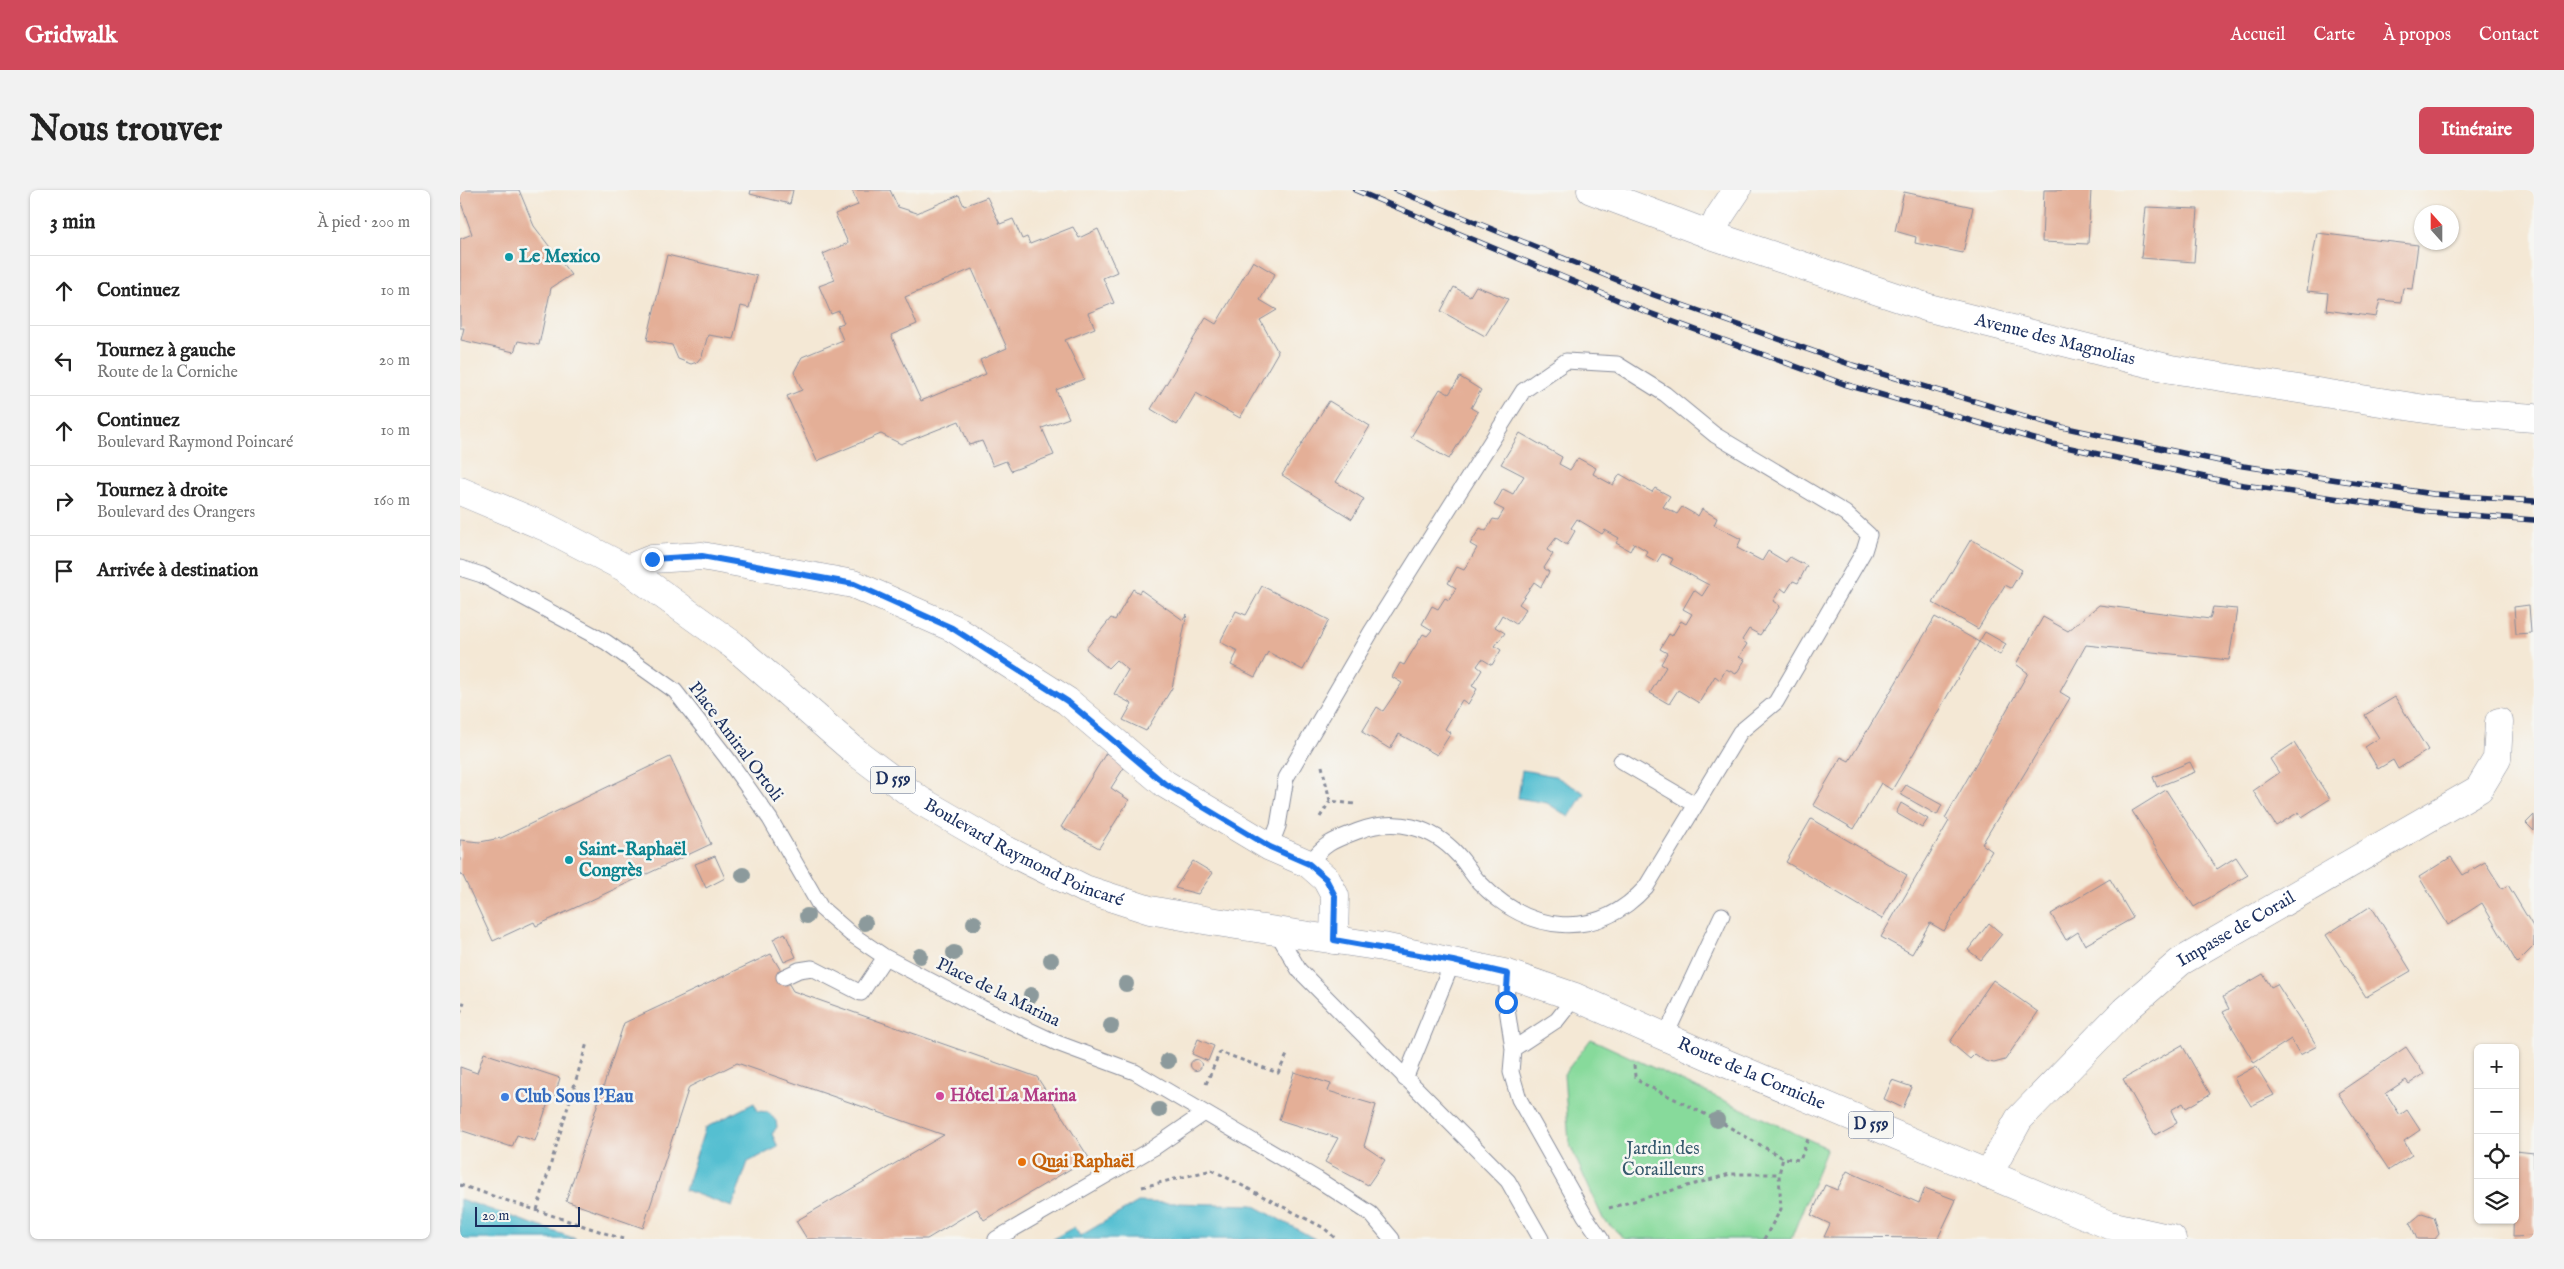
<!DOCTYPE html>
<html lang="fr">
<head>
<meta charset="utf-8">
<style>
	:root { --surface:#fff; --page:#f2f2f2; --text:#222; --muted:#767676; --line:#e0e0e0; --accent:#d1495b }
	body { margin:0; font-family:"IM FELL English",serif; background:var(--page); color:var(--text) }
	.controls { position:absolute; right:15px; bottom:15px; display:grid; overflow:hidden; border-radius:8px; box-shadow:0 1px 4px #0004 }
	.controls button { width:45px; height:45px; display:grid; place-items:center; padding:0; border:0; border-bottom:1px solid var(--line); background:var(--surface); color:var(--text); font:25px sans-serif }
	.compass { position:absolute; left:1954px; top:15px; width:45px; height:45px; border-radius:50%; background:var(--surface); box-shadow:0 1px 4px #0004; rotate:339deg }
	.scale { position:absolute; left:15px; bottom:12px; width:105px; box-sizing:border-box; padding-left:5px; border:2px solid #1b2f5e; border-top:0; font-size:14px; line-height:18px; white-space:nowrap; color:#1b2f5e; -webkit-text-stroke:4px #f6f6f2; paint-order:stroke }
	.stop { position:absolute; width:15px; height:15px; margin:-11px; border:4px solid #1a73e8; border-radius:50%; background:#fff }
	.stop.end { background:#1a73e8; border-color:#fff; box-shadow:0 1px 5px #0008 }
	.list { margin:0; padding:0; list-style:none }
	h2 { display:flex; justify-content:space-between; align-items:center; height:65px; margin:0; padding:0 20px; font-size:21px }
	h2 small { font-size:16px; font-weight:400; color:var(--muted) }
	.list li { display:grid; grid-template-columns:32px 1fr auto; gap:15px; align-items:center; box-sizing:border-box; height:70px; padding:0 20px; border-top:1px solid var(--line) }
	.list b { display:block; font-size:19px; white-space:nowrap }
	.list p { margin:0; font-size:16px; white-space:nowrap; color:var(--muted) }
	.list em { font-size:16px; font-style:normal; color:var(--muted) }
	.icon { flex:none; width:28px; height:28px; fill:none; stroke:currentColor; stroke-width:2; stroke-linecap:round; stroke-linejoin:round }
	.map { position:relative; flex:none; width:2074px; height:1049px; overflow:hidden; border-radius:8px }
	header { display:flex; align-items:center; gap:30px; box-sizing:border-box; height:70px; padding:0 25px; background:var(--accent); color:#fff }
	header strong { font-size:24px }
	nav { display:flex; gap:28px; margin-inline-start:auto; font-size:18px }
	.intro { display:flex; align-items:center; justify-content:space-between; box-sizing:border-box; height:120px; padding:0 30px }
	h1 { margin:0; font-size:35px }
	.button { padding:12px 22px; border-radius:8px; background:var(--accent); color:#fff; font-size:18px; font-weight:700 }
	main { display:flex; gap:30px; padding:0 30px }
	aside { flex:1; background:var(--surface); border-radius:8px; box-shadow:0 1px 4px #0004 }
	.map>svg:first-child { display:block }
	.green { fill:#87da9b; stroke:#51847c }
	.water { fill:#55bfd1; stroke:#387798 }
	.building { fill:#e4af97; fill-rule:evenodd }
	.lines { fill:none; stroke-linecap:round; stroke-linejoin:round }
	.lane-casing { stroke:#888c9a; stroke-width:17 }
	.street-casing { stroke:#888c9a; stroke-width:29 }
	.primary-casing { stroke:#888c9a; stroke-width:29 }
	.path { stroke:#888c9a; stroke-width:3; stroke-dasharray:4 4; stroke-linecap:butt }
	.lane { stroke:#fff; stroke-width:15 }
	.street { stroke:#fff; stroke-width:28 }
	.primary { stroke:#fff; stroke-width:28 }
	.rail-casing { stroke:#1b2f5e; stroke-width:5.5 }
	.rail { stroke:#f6f6f2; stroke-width:4; stroke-dasharray:11; stroke-linecap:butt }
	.tree { fill:#8c9a9c }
	.route { stroke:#1a73e8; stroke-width:6 }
	.culture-dot { fill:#0f9aa8; stroke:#f6f6f2; stroke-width:2 }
	.hotel-dot { fill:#d1479c; stroke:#f6f6f2; stroke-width:2 }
	.shop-dot { fill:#3f7fe0; stroke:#f6f6f2; stroke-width:2 }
	.food-dot { fill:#e8710a; stroke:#f6f6f2; stroke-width:2 }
	.labels { text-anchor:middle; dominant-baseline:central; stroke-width:5; stroke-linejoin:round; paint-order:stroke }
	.shield { fill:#f6f6f2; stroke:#5d6b8a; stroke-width:1 }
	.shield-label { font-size:16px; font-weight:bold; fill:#1b2f5e }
	.culture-label { font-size:18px; font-weight:bold; fill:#0d838f; stroke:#f6f6f2; text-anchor:start }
	.street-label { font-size:18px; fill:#1b2f5e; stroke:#f6f6f2 }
	.hotel-label { font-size:18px; font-weight:bold; fill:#b23c85; stroke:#f6f6f2; text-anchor:start }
	.shop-label { font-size:18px; font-weight:bold; fill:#366cbe; stroke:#f6f6f2; text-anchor:start }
	.park-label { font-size:18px; fill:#365a6d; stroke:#f6f6f2 }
	.food-label { font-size:18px; font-weight:bold; fill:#c56008; stroke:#f6f6f2; text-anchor:start }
</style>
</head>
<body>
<header>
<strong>Gridwalk</strong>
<nav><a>Accueil</a><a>Carte</a><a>À propos</a><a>Contact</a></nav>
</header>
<div class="intro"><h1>Nous trouver</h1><a class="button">Itinéraire</a></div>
<main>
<aside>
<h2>3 min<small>À pied · 200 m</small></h2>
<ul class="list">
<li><svg class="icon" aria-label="ahead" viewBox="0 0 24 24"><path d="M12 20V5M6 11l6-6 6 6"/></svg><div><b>Continuez</b></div><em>10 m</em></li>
<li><svg class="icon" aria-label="left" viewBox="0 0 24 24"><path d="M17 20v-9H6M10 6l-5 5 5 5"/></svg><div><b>Tournez à gauche</b><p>Route de la Corniche</p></div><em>20 m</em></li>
<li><svg class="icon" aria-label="ahead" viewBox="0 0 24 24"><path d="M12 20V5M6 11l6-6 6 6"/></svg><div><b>Continuez</b><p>Boulevard Raymond Poincaré</p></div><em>10 m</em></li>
<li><svg class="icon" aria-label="right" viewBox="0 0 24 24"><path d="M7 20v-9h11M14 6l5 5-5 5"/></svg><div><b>Tournez à droite</b><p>Boulevard des Orangers</p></div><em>160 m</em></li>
<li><svg class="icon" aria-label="arrive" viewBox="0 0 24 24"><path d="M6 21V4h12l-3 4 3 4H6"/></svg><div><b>Arrivée à destination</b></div></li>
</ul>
</aside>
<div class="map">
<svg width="2074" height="1049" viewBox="0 0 2074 1049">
	<rect width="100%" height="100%" fill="#f6f6f2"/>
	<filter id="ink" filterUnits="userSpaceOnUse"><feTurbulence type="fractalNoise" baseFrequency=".02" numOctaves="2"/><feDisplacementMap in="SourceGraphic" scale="10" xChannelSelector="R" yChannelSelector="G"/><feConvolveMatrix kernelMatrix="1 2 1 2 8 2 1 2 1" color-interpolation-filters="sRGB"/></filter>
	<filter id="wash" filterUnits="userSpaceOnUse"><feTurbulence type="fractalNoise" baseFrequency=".0096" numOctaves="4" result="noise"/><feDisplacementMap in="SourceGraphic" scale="20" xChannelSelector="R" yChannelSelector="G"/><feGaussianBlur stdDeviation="1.12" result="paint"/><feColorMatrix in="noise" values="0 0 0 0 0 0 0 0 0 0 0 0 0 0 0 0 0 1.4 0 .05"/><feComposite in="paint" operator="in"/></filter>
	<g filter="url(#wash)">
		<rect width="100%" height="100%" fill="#f4e8d5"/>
		<!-- green -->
		<path class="green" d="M1131,849L1367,958L1331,1049H1165L1143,1029L1109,953L1104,884Z"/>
		<!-- water -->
		<path class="water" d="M1062,580L1095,586L1124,603L1109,627L1087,613L1058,608Z
			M294,913L298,921L308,922L316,931L317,937L312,944L318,957L288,972L272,1017L225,1000L245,938Z
			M0,1009L116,1049H0Z
			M678,1012L793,1015L855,1049H593L614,1037L620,1046Z"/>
		<g id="blocks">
			<!-- building -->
			<path class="building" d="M0,0H59L74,36L111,85L91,98L79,155L58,151L54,162L1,150L4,138H0V49L12,44L0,10Z
				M291,0H333L330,14L290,4Z
				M392,0H430L438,17L457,23L499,5L504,16L527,7L540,34L553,29L562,49L567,47L570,54L613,37L619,48L638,39L657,82L643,88L654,113L628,123L635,138L605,150L624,189L596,200L609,228L582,238L594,265L551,281L546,271L533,276L522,251L509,255L499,231L441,254L421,244L357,271L327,206L342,200L334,182L342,167L383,150L377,135L384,133L379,121L371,124L359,96L375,90L363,64L388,53L375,24L398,15ZM512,79L547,158L520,170L526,184L461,211L431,145L457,134L445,107Z
				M1584,0H1631L1628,54L1582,52Z
				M1444,2L1513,17L1503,63L1455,53L1456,47L1435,41Z
				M1686,17L1738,19L1734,72L1681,68Z
				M1857,43L1958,55L1952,99L1943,98L1941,112L1920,110L1916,127L1866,120L1868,103L1847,101Z
				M207,65L297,86L289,118L281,116L273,149L248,145L242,166L237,172L231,174L218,169L212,155L187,150Z
				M793,71L815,84L800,110L817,120L800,130L818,162L780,228L736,203L717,235L691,219L746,128L756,134Z
				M1016,96L1048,109L1025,146L981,121L994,97L1010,106Z
				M1000,187L1021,200L1011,218L1018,222L989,269L951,247L980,199L989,204Z
				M869,211L910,236L876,292L904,309L892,329L822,285Z
				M1060,243L1102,267L1099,274L1110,280L1118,268L1136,278L1133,284L1153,295L1160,284L1192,302L1195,298L1210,306L1203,317L1217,324L1222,317L1238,326L1242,319L1257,328L1254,335L1281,349L1277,358L1302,371L1308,361L1326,372L1330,367L1347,376L1338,393L1333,391L1326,402L1321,398L1313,411L1320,416L1300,445L1289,439L1282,450L1287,454L1279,467L1285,470L1276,484L1266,479L1260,490L1255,486L1239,513L1218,500L1209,514L1190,503L1206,477L1201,474L1207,463L1200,459L1209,444L1212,446L1221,431L1226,434L1232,424L1223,419L1234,400L1242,406L1249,395L1210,374L1213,369L1202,364L1197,372L1185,365L1187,361L1174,353L1170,361L1156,353L1159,348L1145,340L1142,344L1117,329L1111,338L1115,341L1107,355L1096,348L1087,360L1093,364L1084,378L1089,382L1081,397L1074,392L1059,414L1066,419L1056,434L1042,425L1035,437L1045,443L1035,456L1041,460L1032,475L1022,469L1017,476L1022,480L1012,496L1017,499L1008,514L1002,510L985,539L991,543L977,565L939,544L930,559L902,542L917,517L923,521L942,493L932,487L940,473L944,475L963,444L967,446L972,440L962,434L972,416L978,419L985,408L989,410L996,398L988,393L997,377L1004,380L1017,358L1010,354L1020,338L1026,341L1033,329L1038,330L1044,320L1034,315L1043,299L1053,304L1064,286L1041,274Z
				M1511,349L1562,380L1551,398L1545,395L1518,439L1473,413Z
				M802,396L869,430L843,480L808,462L795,487L771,475L778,461L760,452L776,421L786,425Z
				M673,399L679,403L681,400L723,430L727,424L712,498L686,541L663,530L672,514L654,504L668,480L656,470L648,478L626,459L651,428L655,430Z
				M1639,415L1750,429L1753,417L1777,419L1769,470L1626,455L1600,502L1610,508L1522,654L1532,661L1484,741L1470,733L1452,764L1421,747L1489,631L1485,628L1568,483L1556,474L1583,427L1608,441Z
				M2069,415L2071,443L2056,444L2054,417Z
				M1475,427L1519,452L1432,600L1421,593L1394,639L1353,615L1381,567L1389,571Z
				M1525,442L1546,454L1540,465L1519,452Z
				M1935,507L1968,560L1938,579L1933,570L1918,579L1905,557L1919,548L1905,525Z
				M1834,553L1870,609L1842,627L1839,622L1816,636L1793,601L1819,583L1810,569Z
				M646,563L665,576L651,598L669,610L639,658L601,637Z
				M210,567L251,654L76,736L74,732L33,751L3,686L0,685V650L20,652L41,648Z
				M1730,572L1735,582L1697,597L1693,587Z
				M1446,595L1482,615L1477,625L1440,604Z
				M1706,600L1757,679L1776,667L1788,685L1734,717L1672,621Z
				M1441,613L1468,629L1462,638L1436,623Z
				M2074,625V641L2066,633Z
				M1351,629L1447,685L1422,729L1326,672Z
				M255,666L265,688L246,698L235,674Z
				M1991,667L2003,685L2025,672L2042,699L2048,695L2074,738V756L2057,773L2022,713L1988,735L1959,687Z
				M733,671L753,683L738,704L715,698Z
				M1650,689L1673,728L1625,755L1618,742L1606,750L1591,724Z
				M1911,716L1951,781L1906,807L1866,745Z
				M1529,733L1542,744L1521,770L1508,760Z
				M325,743L336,767L324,772L313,749Z
				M311,764L333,801L577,887L629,968L524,1030L517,1019L467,1049H347L336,1031L484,945L277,873L229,897L183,1038L106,1011L164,833Z
				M1803,784L1811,797L1817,794L1857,856L1840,865L1831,849L1794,873L1763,822L1769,819L1763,807Z
				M1533,790L1578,822L1545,870L1534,873L1525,871L1515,864L1510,869L1490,852Z
				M738,849L754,856L748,871L732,864Z
				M1722,855L1750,904L1726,918L1723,913L1711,920L1717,933L1695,945L1663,889Z
				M1946,857L1964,884L1949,894L1946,890L1926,903L1940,925L1947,920L1960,940L1944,951L1952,965L1929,980L1878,903Z
				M24,863L100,888L94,908L90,907L75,951L57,945L52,957L0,940V877L17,883Z
				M730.5 875a5.5 5.5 0 1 1 11 0a5.5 5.5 0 1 1-11 0Z
				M1796,876L1814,905L1791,916L1774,888Z
				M834,882L871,894L868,901L916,915L904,956L925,970L908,995L865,972L878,948L819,930Z
				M1432,890L1452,897L1443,918L1424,909Z
				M2055,961L2074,963V1046L2053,1047Z
				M1387,981L1459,1013L1465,998L1496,1010L1478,1048L1364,1047L1370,1034L1351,1025L1365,995L1377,1000Z
				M1962,1023L1974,1027L1979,1044L1975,1049H1957L1950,1033Z"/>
		</g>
	</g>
	<g filter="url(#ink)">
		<use href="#blocks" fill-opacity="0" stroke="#888c9a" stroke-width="1"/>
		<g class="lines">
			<!-- lane casing -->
			<g class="lane-casing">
				<path id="lane" d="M0,378L22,385L146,452L215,501L267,568L310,629L361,718L391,744L425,767L522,818L597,853L675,882L857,989L911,1024L932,1049
					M1161,571L1236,615
					M810,657L818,636L826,588L911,442L1063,201L1106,171L1157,174L1205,204L1255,245L1385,323L1409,345L1404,361L1316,512L1280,542L1186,697C1136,752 1069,744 1019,692C1011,684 1006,673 998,665C972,636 934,627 898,641C874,650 864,653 849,674
					M816,741L839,780L1048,991L1081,1049
					M1048,784L1046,812L1053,859L1051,882L1059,909L1125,1026L1141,1049
					M324,787L339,780L352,778L401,803L425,767
					M1205,847L1262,725
					M1053,859L1097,830L1115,807
					M945,889L993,771
					M536,1049L695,957L743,924"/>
			</g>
			<!-- street casing -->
			<g class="street-casing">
				<g id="street">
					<path id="s1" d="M1131,0L1251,45L1469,118L1711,179L1978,221L2074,228"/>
					<path d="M1251,45L1259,27L1277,0"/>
					<path d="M167,379L192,369L242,366L393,394L493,438L607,511L705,594L810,657L849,674L866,689L875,706L874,750"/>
					<path id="s2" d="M1528,985L1559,929L1664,821L1720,772L2019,599L2037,569L2039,532"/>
				</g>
			</g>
			<!-- primary casing -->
			<g class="primary-casing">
				<g id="primary">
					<path id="s3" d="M0,301L88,338L167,379L273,455L397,563L461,611L546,660L625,699L690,720L750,731L923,757L1048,784L1115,807L1251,867L1649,1035L1712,1049"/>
				</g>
			</g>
			<!-- path -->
			<path class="path" d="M862,576L870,611L895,614
				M860,627L870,611
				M0,823L5,809
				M1174,875L1175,886L1180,892L1257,930L1323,968L1340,970L1348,949
				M746,894L760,862L818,883L828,863
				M0,995L163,1049
				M682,997L752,980L864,1038L876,1049
				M1149,1018L1270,984H1319
				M77,1020L127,853
				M1304,1049L1321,1019L1319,984L1323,968"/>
			<!-- lane -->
			<use href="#lane" class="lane"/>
			<!-- street -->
			<use href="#street" class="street"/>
			<!-- primary -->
			<use href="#primary" class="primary"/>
			<!-- rail casing -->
			<g class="rail-casing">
				<path id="rail" d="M895,0L1184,121L1384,194L1592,254L1777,294L1970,322L2074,330
					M936,0L1194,105L1392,175L1602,237L1783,276L1973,304L2074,311"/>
			</g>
			<!-- rail -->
			<use href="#rail" class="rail"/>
		</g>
		<!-- trees -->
		<g class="tree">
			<circle cx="283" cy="685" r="8"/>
			<circle cx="347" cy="726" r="8"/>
			<circle cx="405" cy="733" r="8"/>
			<circle cx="514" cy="733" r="8"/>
			<circle cx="494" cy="763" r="8"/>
			<circle cx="460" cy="766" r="8"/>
			<circle cx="591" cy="770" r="8"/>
			<circle cx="666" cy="794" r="8"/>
			<circle cx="571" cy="805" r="8"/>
			<circle cx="651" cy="836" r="8"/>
			<circle cx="708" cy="871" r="8"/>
			<circle cx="699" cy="920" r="8"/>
			<circle cx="1257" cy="930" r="8"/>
		</g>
	</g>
	<g class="lines" filter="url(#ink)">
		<!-- route -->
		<path class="route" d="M192,369L242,366L394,394L492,438L607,511L705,594L810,657L849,674L866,689L875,706L874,750L993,771L1048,784L1046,812"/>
	</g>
	<!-- markers -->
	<g class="culture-dot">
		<circle cx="49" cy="67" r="5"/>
		<circle cx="109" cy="670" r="5"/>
	</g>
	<circle class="hotel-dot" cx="480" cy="906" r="5"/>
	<circle class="shop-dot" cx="45" cy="907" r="5"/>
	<circle class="food-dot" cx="562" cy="972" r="5"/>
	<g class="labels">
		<!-- shield labels -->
		<g class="shield">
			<rect x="410.5" y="576.5" width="45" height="27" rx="4"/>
			<rect x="1388.5" y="921.5" width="45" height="27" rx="4"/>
		</g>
		<g class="shield-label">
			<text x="433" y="590">D 559</text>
			<text x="1411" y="935">D 559</text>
		</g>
		<!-- culture labels -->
		<g class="culture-label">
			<text x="59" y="67">Le Mexico</text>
			<text x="119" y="660">Saint-Raphaël<tspan x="119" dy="21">Congrès</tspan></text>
		</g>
		<!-- street labels -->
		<g class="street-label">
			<text stroke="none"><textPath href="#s1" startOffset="488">Avenue des Magnolias</textPath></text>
			<text transform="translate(275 552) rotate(53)">Place Amiral Ortoli</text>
			<text stroke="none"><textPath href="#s3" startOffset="675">Boulevard Raymond Poincaré</textPath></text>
			<text stroke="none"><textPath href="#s2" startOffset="354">Impasse de Corail</textPath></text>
			<text transform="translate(538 803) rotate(26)">Place de la Marina</text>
			<text stroke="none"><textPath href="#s3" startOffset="1441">Route de la Corniche</textPath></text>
		</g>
		<!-- hotel labels -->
		<g class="hotel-label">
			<text x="490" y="906">Hôtel La Marina</text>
		</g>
		<!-- shop labels -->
		<g class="shop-label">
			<text x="55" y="907">Club Sous l'Eau</text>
		</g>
		<!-- park labels -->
		<g class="park-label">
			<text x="1203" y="959">Jardin des<tspan x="1203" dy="21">Corailleurs</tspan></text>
		</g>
		<!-- food labels -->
		<g class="food-label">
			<text x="572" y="972">Quai Raphaël</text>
		</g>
	</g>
</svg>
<div class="controls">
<button>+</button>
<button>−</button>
<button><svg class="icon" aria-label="locate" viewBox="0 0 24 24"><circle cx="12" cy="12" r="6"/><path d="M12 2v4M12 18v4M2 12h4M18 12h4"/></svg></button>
<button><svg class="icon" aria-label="layers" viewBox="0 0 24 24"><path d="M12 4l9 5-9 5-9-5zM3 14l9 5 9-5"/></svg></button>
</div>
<svg class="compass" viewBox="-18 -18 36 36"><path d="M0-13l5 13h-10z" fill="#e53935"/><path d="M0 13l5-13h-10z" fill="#767676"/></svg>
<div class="scale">20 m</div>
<div class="stop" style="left:1046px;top:812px"></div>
<div class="stop end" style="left:192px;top:369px"></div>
</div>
</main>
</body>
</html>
